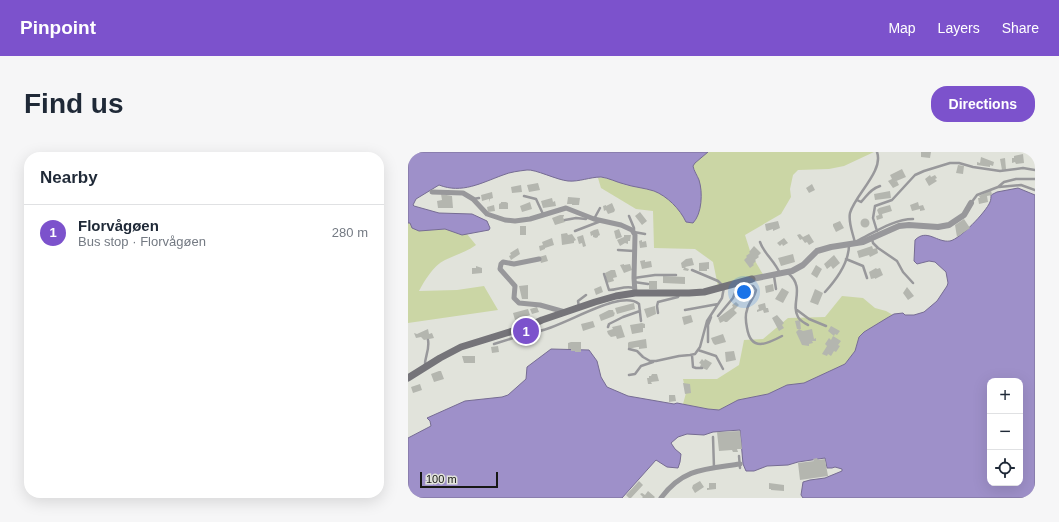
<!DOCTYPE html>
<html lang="en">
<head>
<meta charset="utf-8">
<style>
	:root { --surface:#fff; --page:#f6f6f7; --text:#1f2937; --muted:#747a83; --line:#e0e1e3; --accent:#7c52cc }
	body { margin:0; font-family:Helvetica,sans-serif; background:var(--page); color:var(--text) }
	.controls { position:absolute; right:12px; bottom:12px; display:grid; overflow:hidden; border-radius:8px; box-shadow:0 4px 16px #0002 }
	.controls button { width:36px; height:36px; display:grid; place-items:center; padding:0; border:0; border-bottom:1px solid var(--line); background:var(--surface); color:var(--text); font:20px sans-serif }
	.scale { position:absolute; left:12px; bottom:10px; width:78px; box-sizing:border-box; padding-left:4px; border:2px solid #171815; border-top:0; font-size:11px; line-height:14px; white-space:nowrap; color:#171815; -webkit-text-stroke:3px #e1e3db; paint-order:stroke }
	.you { position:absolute; left:336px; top:140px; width:14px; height:14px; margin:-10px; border:3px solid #fff; border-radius:50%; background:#1a73e8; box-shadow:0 0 0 6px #1a73e833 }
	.badge { display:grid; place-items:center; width:26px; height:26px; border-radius:50%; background:var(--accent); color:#fff; font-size:13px; font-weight:700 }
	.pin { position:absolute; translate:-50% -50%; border:2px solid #fff; box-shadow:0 1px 4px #0006 }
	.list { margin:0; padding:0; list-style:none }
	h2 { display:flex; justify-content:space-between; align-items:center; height:52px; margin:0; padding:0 16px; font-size:17px }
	h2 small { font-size:13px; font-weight:400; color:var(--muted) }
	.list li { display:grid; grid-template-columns:26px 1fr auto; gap:12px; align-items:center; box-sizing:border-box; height:56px; padding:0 16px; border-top:1px solid var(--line) }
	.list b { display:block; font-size:15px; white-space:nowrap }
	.list p { margin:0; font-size:13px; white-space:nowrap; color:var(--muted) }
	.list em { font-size:13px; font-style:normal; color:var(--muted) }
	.icon { flex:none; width:22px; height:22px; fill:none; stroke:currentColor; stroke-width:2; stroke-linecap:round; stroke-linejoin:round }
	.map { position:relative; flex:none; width:627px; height:346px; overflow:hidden; border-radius:16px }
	header { display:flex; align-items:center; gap:24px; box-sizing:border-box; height:56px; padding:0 20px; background:var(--accent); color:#fff }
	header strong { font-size:19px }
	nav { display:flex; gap:22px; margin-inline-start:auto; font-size:14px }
	.intro { display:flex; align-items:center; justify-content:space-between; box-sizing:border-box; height:96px; padding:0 24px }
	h1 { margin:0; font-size:28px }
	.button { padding:10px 18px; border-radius:16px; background:var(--accent); color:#fff; font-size:14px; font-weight:700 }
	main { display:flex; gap:24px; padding:0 24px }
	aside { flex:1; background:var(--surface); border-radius:16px; box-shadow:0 4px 16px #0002 }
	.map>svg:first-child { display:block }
	.green { fill:#cbd6a5 }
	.water { fill:#9e90c9; stroke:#766c93; fill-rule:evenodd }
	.building { fill:#b4b6af }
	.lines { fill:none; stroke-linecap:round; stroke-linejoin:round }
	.service { stroke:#98989b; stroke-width:2.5 }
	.minor { stroke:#98989b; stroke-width:5 }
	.tertiary { stroke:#98989b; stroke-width:6 }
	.secondary { stroke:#757479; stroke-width:7 }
</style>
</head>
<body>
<header>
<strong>Pinpoint</strong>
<nav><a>Map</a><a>Layers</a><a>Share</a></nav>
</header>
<div class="intro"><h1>Find us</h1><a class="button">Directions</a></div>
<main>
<aside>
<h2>Nearby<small></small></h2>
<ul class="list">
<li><span class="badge">1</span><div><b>Florvågøen</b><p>Bus stop · Florvågøen</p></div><em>280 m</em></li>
</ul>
</aside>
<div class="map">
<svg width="627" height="346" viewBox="0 0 627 346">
	<rect width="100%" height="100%" fill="#e1e3db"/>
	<!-- green -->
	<path class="green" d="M300,0H466L436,14L421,17L390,18L385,23L382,37L383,45L373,62L337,83L343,102L357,126L310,134L305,110L287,97L246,96L245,59L228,57L193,36L190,26C200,25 208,30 217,33C226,35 236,36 245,39C259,43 272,57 278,70L288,68L290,61L291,28L285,14L287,11Z
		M0,71L25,77H40L54,83L59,82L68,93C58,100 47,103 37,108C25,114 17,128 11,139L49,138L76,134L90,158L0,171Z
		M434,144L455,146L467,156L478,159L485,163L456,180L451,185L447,199L437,212L396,231L379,233L360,242L330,248L311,258L300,257L275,252L278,241L275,227H309L331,213L336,188L355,187L380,166L417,165Z"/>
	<!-- water -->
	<path class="water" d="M0,0H300L287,11L285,14C286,19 289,23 291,28C295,40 294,62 285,71L278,70C272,57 259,44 246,39C237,36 225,35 216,32C208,30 201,26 193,25C182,25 171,30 160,29C149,28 127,17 119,18C111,19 102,20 95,23C73,31 54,42 31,33L8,47L5,53L6,54L31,61L64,62L79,69L82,76L81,78L54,83L37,77L11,79L4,76L2,71H0Z
		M610,36L627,43V346H395L393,343L395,330L402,328L417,326L434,319V317L427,315L424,316H419L417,306L390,310L380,313L359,314L346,319H338L335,312L332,278L305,280L296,283L279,282L270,285L263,291L267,297L273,302L272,310L270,316L259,315L248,308L214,346H0V286L23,274L22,269L19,266L57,249L94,245L100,243L118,227L119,215L143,197L181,198L189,209L193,225L199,235L220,244L266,252L269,251L300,257L311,258L330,248L360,242L379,233L396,231L437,212L447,199L451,185L456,180L479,166L486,162L495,161L497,163H506L516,160L529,149L539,134L540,131L538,120L527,110L521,109L509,112L506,109L507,88C519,76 529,91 542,89C552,87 578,60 582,50C583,48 583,45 583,43L589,40ZM582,229H612V331H582Z"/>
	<!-- building -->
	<path class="building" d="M513,0H523L522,6L513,5Z
		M615,2L616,11L608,12L607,10L604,11V6H606V4Z
		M573,5L586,10L585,14L582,13V15L569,13V10L572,11Z
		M597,6L598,17L594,18L592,7Z
		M550,13L556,14L555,22L548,21Z
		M494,17L498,25L486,30L489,29L491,33L485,36L480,29L484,27L482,23Z
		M522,23L523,25L527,23L529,26L527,27L529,29L521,34L517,27Z
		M130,31L132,38L121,40L119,33Z
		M404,32L407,38L401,41L398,36Z
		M113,33L114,40L104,41L103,35Z
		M583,38L584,43L579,44L580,50L571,52L570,46H572L571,44Z
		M482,39L483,46L467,48L466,42Z
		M84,40L85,46L82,47V50L81,47L74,49L73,43Z
		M33,42L44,44L45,56H30L29,49L34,48Z
		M160,45L172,46L171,53H164V52H159Z
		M144,46L145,50L147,49L148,54L135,56L133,49Z
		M93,50H98L100,51V57H91V52L93,51Z
		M122,50L124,57L114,60L112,54Z
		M510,50L511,54L515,53L517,58L512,59V57L504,59L502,53Z
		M204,51L207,58L206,60L200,62L198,58L196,59L195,54L198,53V54Z
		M86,53L87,59L80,60L79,55Z
		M482,53L484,59L474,62L475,66L469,68L468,64L471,63L469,58L471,56Z
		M232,60L239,69L234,73L227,64Z
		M152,63H156V64L155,65L157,70L147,73L144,66Z
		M452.5 71a4.5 4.5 0 1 1 9 0a4.5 4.5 0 1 1-9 0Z
		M556,67L562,76L549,85L547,73Z
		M370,69L372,76L365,79V77L359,79L358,78L357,72Z
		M432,69L436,76L428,80L425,74V72Z
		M112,74H118V83H112Z
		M190,77L192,83L190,84V85L188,86L185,85V83L183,84L182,80L186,78Z
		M211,77L214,85L208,87L206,79Z
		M159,81L160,83L164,82L168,88L166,89V91L154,93L153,82Z
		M392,82L395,85L401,82L406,90L401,93L399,90L397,91L394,87L392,88L389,83Z
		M175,83L178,94L175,95L174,91L171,92L169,85Z
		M216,83H223L222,89H220V92L217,91L212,94L209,88L216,85Z
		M144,86L146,93L137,96V97L132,99L131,94L135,93L134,90Z
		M376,86L380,91L375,94L374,92L372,94L369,91Z
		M234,88V90L238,89L239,95L232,96L231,89Z
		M346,94L353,101L350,104L351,105L347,108L348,109L345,112L346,113L342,116L336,108L339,105L338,104L342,101L341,100Z
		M464,94L465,97L469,96L470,101L462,105L461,103L451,106L449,99Z
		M110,96L112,102L103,108L101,104L103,103L102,101Z
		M385,102L387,110L373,114L370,106Z
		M138,103L140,109L133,111L131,105Z
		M426,103L432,111L425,117L423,114L419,117L416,112Z
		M284,106L286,113L277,115L278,116L281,117L280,119L275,118L276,116H274L273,111L278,107Z
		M237,108V110L243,109L244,115L234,117L232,109Z
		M301,110V117H299V119H291V111Z
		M216,112V113L222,112L224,118L216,121L212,113Z
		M408,113L414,117L409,126L403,122Z
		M68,114L74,116V121L64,122V116H68Z
		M468,116L469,117L472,116L475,123L467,127V126L463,127L461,120Z
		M203,118H207L209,125L205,126L206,129L199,131L197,121Z
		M255,124L277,125V132L255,131Z
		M241,129H249V137H241Z
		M365,132L366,139L358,141L357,134Z
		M120,133V147H114L111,134Z
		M193,134L195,140L188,143L186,137Z
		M499,135L506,144L500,148L495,141Z
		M374,136L381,140L375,151L367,147Z
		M407,137L415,141L410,153L402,150Z
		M328,150L331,153L326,158L329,161L319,170H317L316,169L312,171L310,166L325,155L324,153Z
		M226,151L227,157L209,162L207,156Z
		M357,151L358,156H360L361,160L356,161L355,158L349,160V158L351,157L350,153Z
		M247,154L248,162L239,166L236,157Z
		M129,155L131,160L124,162L122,157Z
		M120,157L122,163L107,168L105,161Z
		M201,158H205L206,161L207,160L206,164L193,169L191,163Z
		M283,163L285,170L276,173L274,165Z
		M369,163L376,171L374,173L376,176L371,179L364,166Z
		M392,168L393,177H389L387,169Z
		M185,169L187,175L175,179L173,172Z
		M234,171L237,172V176H235V180L224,182L222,173Z
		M213,173L217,185L209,187L208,184L203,185L200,182L199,179L205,177L204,175Z
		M423,174L432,179L429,183L427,182L426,184L420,179Z
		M20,177L21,182L24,181L26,186L16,188L13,185L8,186L6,181L9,182Z
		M391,177L395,179L404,177L406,187L408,186V189H404L405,191L401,192V194L394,193L388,180Z
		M315,182L318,190L307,193L305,191L303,186Z
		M425,184L433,189L430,193L432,194L428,200L426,199L423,204L420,202L419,204L414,202L419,194L417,192L421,186L423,188Z
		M238,187L239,196L231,197V195H229L220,197V191L221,190Z
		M163,190H173V200H167V199H163V197H160V191Z
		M90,194L91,200L84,201L83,195Z
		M326,199L328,208L318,210L317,200Z
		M54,204H67V211H56Z
		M294,207L296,209L297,207L304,211L299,218L292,215L293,212L291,211Z
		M31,219H33L36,227L26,230L23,222Z
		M244,222H249L251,229L243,230L244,232H240L239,226H241V224H243Z
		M275,231L282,232L283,241L277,242Z
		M12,232L14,238L5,241L3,235Z
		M261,243H267L268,249L261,250Z
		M332,279L334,297H329L330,300H325L324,298L311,299L309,280Z
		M409,306L410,308L417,307L420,324L392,328L390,311L406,309L405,307Z
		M231,329L235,333L223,346H221L218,343Z
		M292,329L296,335L287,341L284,336L285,333Z
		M301,331H308V337L299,338V336H301Z
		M361,331L376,333V339L363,338V337H361Z
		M240,339L247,345L246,346H234L235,345L232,342L234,341L237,343Z"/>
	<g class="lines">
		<!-- service -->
		<path class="service" d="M591,35L613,33L627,38
			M116,44L128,47L135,62
			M65,47L71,46
			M449,48L453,50C459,44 462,37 472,34
			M563,51L569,43L590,35L596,30L608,27H627
			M221,64L226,76V80L237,82
			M186,67L192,56
			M157,68L168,66L178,67L179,65
			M167,79L193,69
			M469,79L465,66L467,54L484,48L507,23L516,19L542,11H551L565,15L592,19L615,16L627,18
			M464,87L465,91L470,96L489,109L495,120L505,131
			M449,89C467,80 486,67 505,67
			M352,90C356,102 368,110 372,122
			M447,91C445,81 440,71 442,61C447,43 476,19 469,0
			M210,98L226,99
			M438,107L455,114L459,126
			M380,121C398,136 382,151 390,165C392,169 397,171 400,173
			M196,122L201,138C210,138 217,133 226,136
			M366,124L368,137
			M226,126L247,123H268
			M226,130L240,132
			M331,133L345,134L348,138C347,145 340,151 339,158C337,163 338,171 339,176C343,200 359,192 374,184
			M417,140C428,128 441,111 441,93
			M171,155L170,149L178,143
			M277,158L310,152
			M389,158L401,167L418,174
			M250,161L249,154L250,150L270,145L272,141
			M310,164L325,146L330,133
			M121,174L124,180C149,180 212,135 231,152L233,169
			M200,175L201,172L215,165L232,159
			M300,190V173L303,165
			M86,192L124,180
			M221,197L229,199L235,205L242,209H248L271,204L282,203L287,202L292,195L299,169L314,146L316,135L310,129L284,118
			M290,198L308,204L315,217
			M284,203L285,215L288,216H294
			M17,215C16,206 22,198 20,188
			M221,223L227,222L233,214L245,210
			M305,285L306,316
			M331,304L332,316"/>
		<!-- minor -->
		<path class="minor" d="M24,40L55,41L65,47L79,62L97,68L107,69L122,67L158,56L186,67L213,73L224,78L227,83L226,126L227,141
			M131,107L106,112L95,110L93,112L92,117L107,134L106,146L111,151L132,153L157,160
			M253,346C275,316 298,317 332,312"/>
		<!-- tertiary -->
		<path class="tertiary" d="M344,127L384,119L395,113L409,99L423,95L455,90L491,74L501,73L530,75L541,73L556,63L563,51"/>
		<!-- secondary -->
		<path class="secondary" d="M0,226L32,206L53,195L121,174L134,168L187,150L208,144L227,141H281L296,140L344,127"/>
	</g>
</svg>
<div class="controls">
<button>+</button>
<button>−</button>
<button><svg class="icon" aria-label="locate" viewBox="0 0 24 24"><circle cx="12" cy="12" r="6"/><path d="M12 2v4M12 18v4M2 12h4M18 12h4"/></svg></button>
</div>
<div class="scale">100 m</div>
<div class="you"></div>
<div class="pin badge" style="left:118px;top:179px">1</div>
</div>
</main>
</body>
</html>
